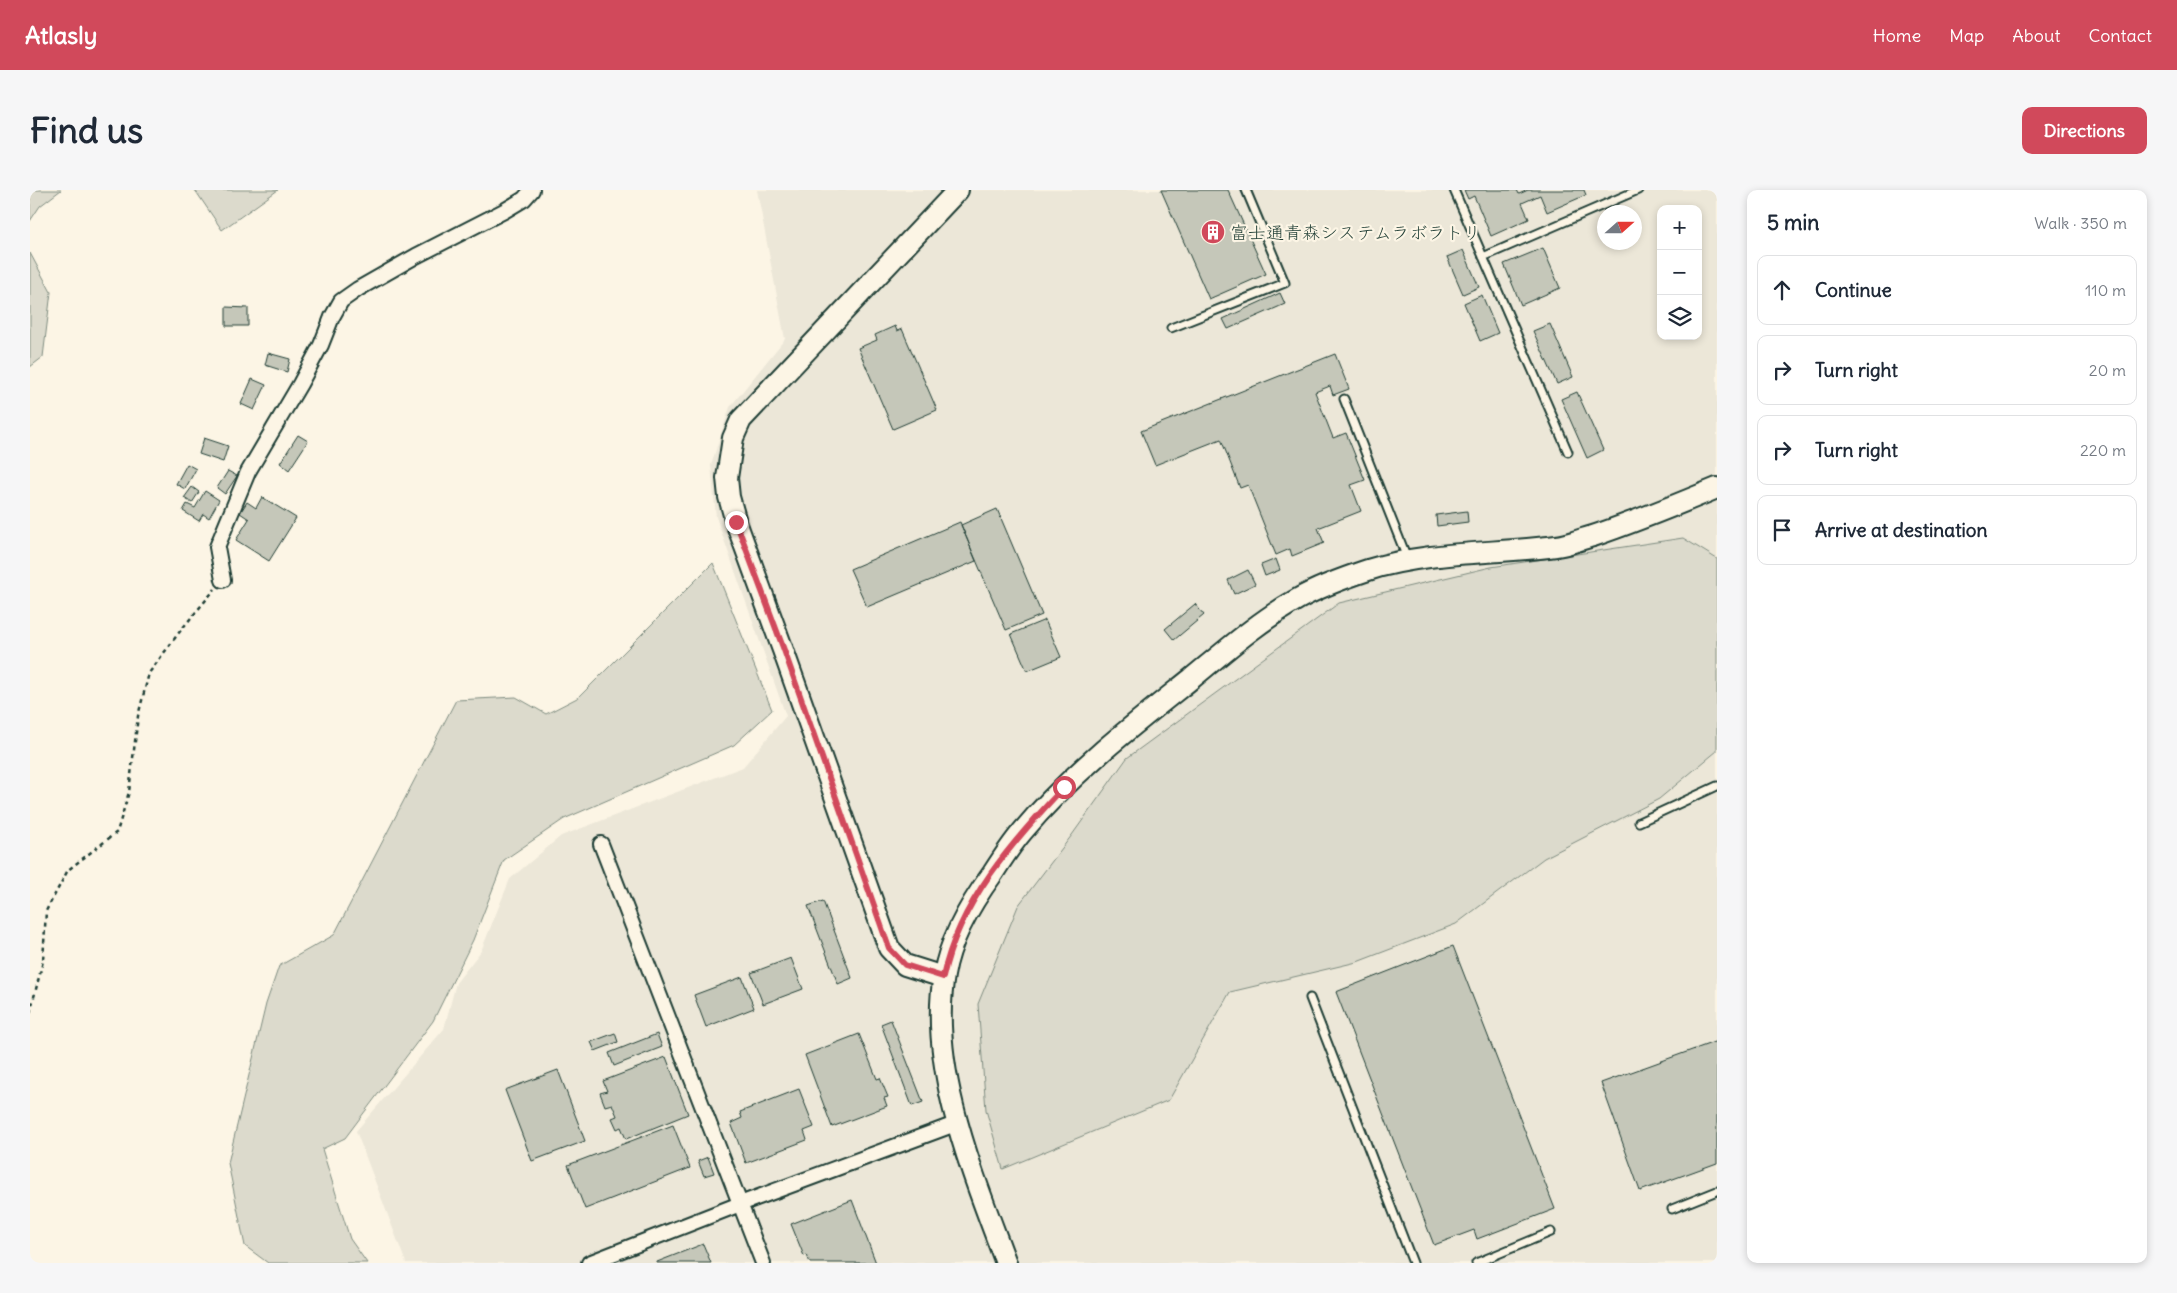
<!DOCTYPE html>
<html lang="en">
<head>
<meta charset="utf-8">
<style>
	:root { --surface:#fff; --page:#f6f6f7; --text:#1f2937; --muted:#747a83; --line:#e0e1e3; --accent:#d1495b }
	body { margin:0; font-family:Delius,"Klee One",sans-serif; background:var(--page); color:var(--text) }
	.controls { position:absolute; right:15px; top:15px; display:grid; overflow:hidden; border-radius:10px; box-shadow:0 2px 8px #0003 }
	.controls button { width:45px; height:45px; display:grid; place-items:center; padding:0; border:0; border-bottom:1px solid var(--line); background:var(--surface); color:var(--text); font:25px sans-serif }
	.compass { position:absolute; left:1567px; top:15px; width:45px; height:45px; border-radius:50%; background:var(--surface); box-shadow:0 2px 8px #0003; rotate:69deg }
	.stop { position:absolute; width:15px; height:15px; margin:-11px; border:4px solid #d1495b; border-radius:50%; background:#fff }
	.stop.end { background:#d1495b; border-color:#fff; box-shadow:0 1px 5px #0008 }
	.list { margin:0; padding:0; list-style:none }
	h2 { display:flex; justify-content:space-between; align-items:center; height:65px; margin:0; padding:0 20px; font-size:21px }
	h2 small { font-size:16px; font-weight:400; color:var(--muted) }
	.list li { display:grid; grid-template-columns:32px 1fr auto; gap:15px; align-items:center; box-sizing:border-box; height:70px; margin:0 10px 10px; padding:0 10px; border:1px solid var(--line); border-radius:10px }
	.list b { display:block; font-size:19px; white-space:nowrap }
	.list em { font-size:16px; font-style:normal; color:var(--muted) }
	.icon { flex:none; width:28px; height:28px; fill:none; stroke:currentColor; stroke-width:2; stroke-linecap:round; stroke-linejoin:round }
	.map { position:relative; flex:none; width:1687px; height:1073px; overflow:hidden; border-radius:10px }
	header { display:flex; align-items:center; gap:30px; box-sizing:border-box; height:70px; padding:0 25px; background:var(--accent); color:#fff }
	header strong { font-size:24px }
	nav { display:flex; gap:28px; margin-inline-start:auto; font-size:18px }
	.intro { display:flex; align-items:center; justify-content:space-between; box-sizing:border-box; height:120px; padding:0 30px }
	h1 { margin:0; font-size:35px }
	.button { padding:12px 22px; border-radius:10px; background:var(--accent); color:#fff; font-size:18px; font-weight:700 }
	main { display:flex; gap:30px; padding:0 30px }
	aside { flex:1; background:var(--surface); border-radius:10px; box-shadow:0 2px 8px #0003 }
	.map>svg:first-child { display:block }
	.built { fill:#ece7d8; fill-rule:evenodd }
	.green { fill:#dcdacc; stroke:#7e8c80 }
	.building { fill:#c5c7b9; stroke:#1f3d34 }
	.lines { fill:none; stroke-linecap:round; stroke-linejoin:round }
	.lane-casing { stroke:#1f3d34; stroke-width:11 }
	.street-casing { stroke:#1f3d34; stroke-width:18 }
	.secondary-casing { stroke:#1f3d34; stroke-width:24 }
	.path { stroke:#1f3d34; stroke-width:2.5; stroke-dasharray:4 4; stroke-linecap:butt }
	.lane { stroke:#fcf5e5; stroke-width:7 }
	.street { stroke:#fcf5e5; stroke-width:14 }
	.secondary { stroke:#fcf5e5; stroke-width:20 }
	.route { stroke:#d1495b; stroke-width:6 }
	.labels { text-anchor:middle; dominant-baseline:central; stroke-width:4.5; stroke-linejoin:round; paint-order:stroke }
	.poi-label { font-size:18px; fill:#1f3d34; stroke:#fcf5e5; text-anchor:start }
</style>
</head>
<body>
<header>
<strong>Atlasly</strong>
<nav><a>Home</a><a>Map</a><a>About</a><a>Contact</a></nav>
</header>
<div class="intro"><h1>Find us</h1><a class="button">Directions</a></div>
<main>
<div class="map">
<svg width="1687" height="1073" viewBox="0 0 1687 1073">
	<rect width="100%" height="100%" fill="#fcf5e5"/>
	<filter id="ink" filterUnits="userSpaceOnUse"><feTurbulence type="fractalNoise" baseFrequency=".02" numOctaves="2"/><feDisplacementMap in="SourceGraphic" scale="10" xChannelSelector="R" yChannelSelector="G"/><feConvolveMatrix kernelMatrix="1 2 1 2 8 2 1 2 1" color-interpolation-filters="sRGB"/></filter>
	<g filter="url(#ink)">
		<!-- built -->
		<path class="built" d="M727,0H1687V1073H376L326,941L414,839L426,793L451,761L480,689L531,646L713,577L756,526L686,327L681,275L700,217L755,149ZM1631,19H1668V146H1631ZM1574,22H1604V52H1574Z"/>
		<!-- green -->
		<path class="green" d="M0,0H31L10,16L0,31Z
			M165,0H248L192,40Z
			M0,63L21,102L13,167L0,177Z
			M1653,348L1687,369V561L1629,609L1514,668L1426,734L1327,772L1200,802L1139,910L973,979L956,920L948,814L988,716L1042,645L1097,568L1309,413L1461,377Z
			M683,373L742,520L704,555L534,629L474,670L443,750L403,831L315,948L292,959L320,1049L337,1073H238L215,1056L198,973L236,814L249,776L304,745L426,510L486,507L516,524L549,507Z"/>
		<!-- building -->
		<path class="building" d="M1131,0H1198L1236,84L1179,109Z
			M1434,0H1487L1489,4L1498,0H1554L1556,5L1517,22L1510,5L1492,13L1499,29L1461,46L1444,6L1438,9Z
			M1513,58L1530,98L1491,115L1474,74Z
			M1433,60L1449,97L1433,104L1417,67Z
			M1250,103L1255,114L1198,139L1193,129Z
			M1452,105L1468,143L1450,151L1434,113Z
			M196,117L218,118V136H196Z
			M1520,134L1543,187L1527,194L1503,141Z
			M865,136L867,141L872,139L907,220L863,239L828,158L847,150L845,145Z
			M238,163L260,169L257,182L235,175Z
			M1305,164L1319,199L1303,205L1300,196L1285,202L1303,248L1316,243L1335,290L1321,295L1331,321L1288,338L1294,353L1262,366L1260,359L1246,365L1218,295L1210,298L1191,249L1125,275L1111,241Z
			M222,189L236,195L224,220L211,214Z
			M1547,202L1573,260L1557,268L1531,209Z
			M268,245L278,251L259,280L250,273Z
			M174,248L198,256L193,272L169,264Z
			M157,274L166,279L155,299L146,294Z
			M198,281L207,286L195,304L187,298Z
			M162,297L169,302L162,313L154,308Z
			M175,301L189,310L179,328L173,324L169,331L153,321L157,314L165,318Z
			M232,307L266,328L239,371L206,350L219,329L210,323L217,312L226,318Z
			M967,319L1012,425L976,440L931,335Z
			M1437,321L1438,332L1407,336L1406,325Z
			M930,332L946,371L837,417L820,379Z
			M1246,369L1250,380L1235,386L1231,375Z
			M1218,380L1225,394L1204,404L1198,390Z
			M1165,414L1174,425L1144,450L1135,439Z
			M1015,430L1031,467L997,481L981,444Z
			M793,711L822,788L808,794L778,716Z
			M1423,756L1525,1019L1447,1049L1444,1040L1404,1055L1306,802Z
			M761,768L773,799L733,814L721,783Z
			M712,787L724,818L676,837L664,805Z
			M861,830L893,912L882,916L851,834Z
			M585,843L588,852L565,861L561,852Z
			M627,844L632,857L584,876L579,863Z
			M829,844L847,889L850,888L858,907L854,908L857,916L802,937L775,865Z
			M1687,851V973L1610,1001L1571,893Z
			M636,867L658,924L596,949L591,937L587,939L582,928L587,926L582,914L575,916L570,903L577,901L573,891Z
			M528,880L555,951L502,971L475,900Z
			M769,899L784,937L774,941L777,950L716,973L701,933L712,928L710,922Z
			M643,935L660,978L555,1019L538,975Z
			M678,967L684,983L674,986L668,971Z
			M822,1010L846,1073H780L777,1065L774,1066L761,1034Z
			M673,1054L681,1073H627V1072Z"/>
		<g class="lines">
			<!-- lane casing -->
			<g class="lane-casing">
				<path id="lane" d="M1424,0L1538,262
					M1453,67L1608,0
					M1141,138L1255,93L1216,0
					M1314,209L1377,368
					M1609,632L1687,596
					M1280,808L1383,1073
					M1642,1019L1687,1001
					M1446,1073L1521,1042"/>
			</g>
			<!-- street casing -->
			<g class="street-casing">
				<path id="street" d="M193,390L187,357L218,282L270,194L291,155L302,127L311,111L328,99L386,66L474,21L494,9L502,0
					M571,654L733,1073
					M559,1073L710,1014L928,933"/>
			</g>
			<!-- secondary casing -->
			<g class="secondary-casing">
				<path id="secondary" d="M913,787L875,775L859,758L753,460L706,332L699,307L697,288L703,248L711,230L928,0
					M976,1073C944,986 898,879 914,785C920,748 941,713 963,683C972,669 981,655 992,642C1041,583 1102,536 1161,489C1195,461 1229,431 1268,409C1289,397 1314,388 1338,380C1397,361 1465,364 1526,356C1538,355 1551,349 1563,346C1605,332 1646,315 1687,298"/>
			</g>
			<!-- path -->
			<path class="path" d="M0,823L13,771L16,721L38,680L87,642L99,602L108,526L119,483L151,440L185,399"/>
			<!-- lane -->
			<use href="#lane" class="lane"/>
			<!-- street -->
			<use href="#street" class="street"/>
			<!-- secondary -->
			<use href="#secondary" class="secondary"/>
		</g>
	</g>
	<g class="lines" filter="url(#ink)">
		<!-- route -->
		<path class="route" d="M706,332L754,460L859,758L875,775L913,787C929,712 983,651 1034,597"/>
	</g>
	<!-- icons -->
	<defs>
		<g id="building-disc" transform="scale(1.25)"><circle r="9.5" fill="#d1495b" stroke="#fcf5e5"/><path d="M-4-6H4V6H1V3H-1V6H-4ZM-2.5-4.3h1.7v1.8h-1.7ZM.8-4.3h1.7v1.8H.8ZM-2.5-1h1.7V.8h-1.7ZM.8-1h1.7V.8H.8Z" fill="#fff"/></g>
	</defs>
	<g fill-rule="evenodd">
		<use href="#building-disc" x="1183" y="42"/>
	</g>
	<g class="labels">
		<!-- poi labels -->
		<g class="poi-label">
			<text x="1200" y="42">富士通青森システムラボラトリ</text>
		</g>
	</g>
</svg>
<div class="controls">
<button>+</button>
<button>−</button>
<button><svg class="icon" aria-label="layers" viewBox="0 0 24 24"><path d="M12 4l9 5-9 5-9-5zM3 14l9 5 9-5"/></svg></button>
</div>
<svg class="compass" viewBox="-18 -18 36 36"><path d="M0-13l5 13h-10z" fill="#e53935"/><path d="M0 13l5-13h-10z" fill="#747a83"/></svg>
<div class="stop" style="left:1034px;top:597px"></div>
<div class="stop end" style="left:706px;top:332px"></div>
</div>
<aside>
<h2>5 min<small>Walk · 350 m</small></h2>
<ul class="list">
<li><svg class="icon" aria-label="ahead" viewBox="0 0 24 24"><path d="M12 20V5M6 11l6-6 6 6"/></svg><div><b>Continue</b></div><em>110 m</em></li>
<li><svg class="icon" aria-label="right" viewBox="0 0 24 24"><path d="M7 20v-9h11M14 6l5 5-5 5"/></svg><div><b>Turn right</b></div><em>20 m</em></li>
<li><svg class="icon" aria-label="right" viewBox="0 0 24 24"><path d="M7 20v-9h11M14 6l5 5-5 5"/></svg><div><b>Turn right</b></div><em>220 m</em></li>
<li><svg class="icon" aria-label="arrive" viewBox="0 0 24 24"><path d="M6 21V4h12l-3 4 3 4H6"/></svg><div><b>Arrive at destination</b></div></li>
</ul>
</aside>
</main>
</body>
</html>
